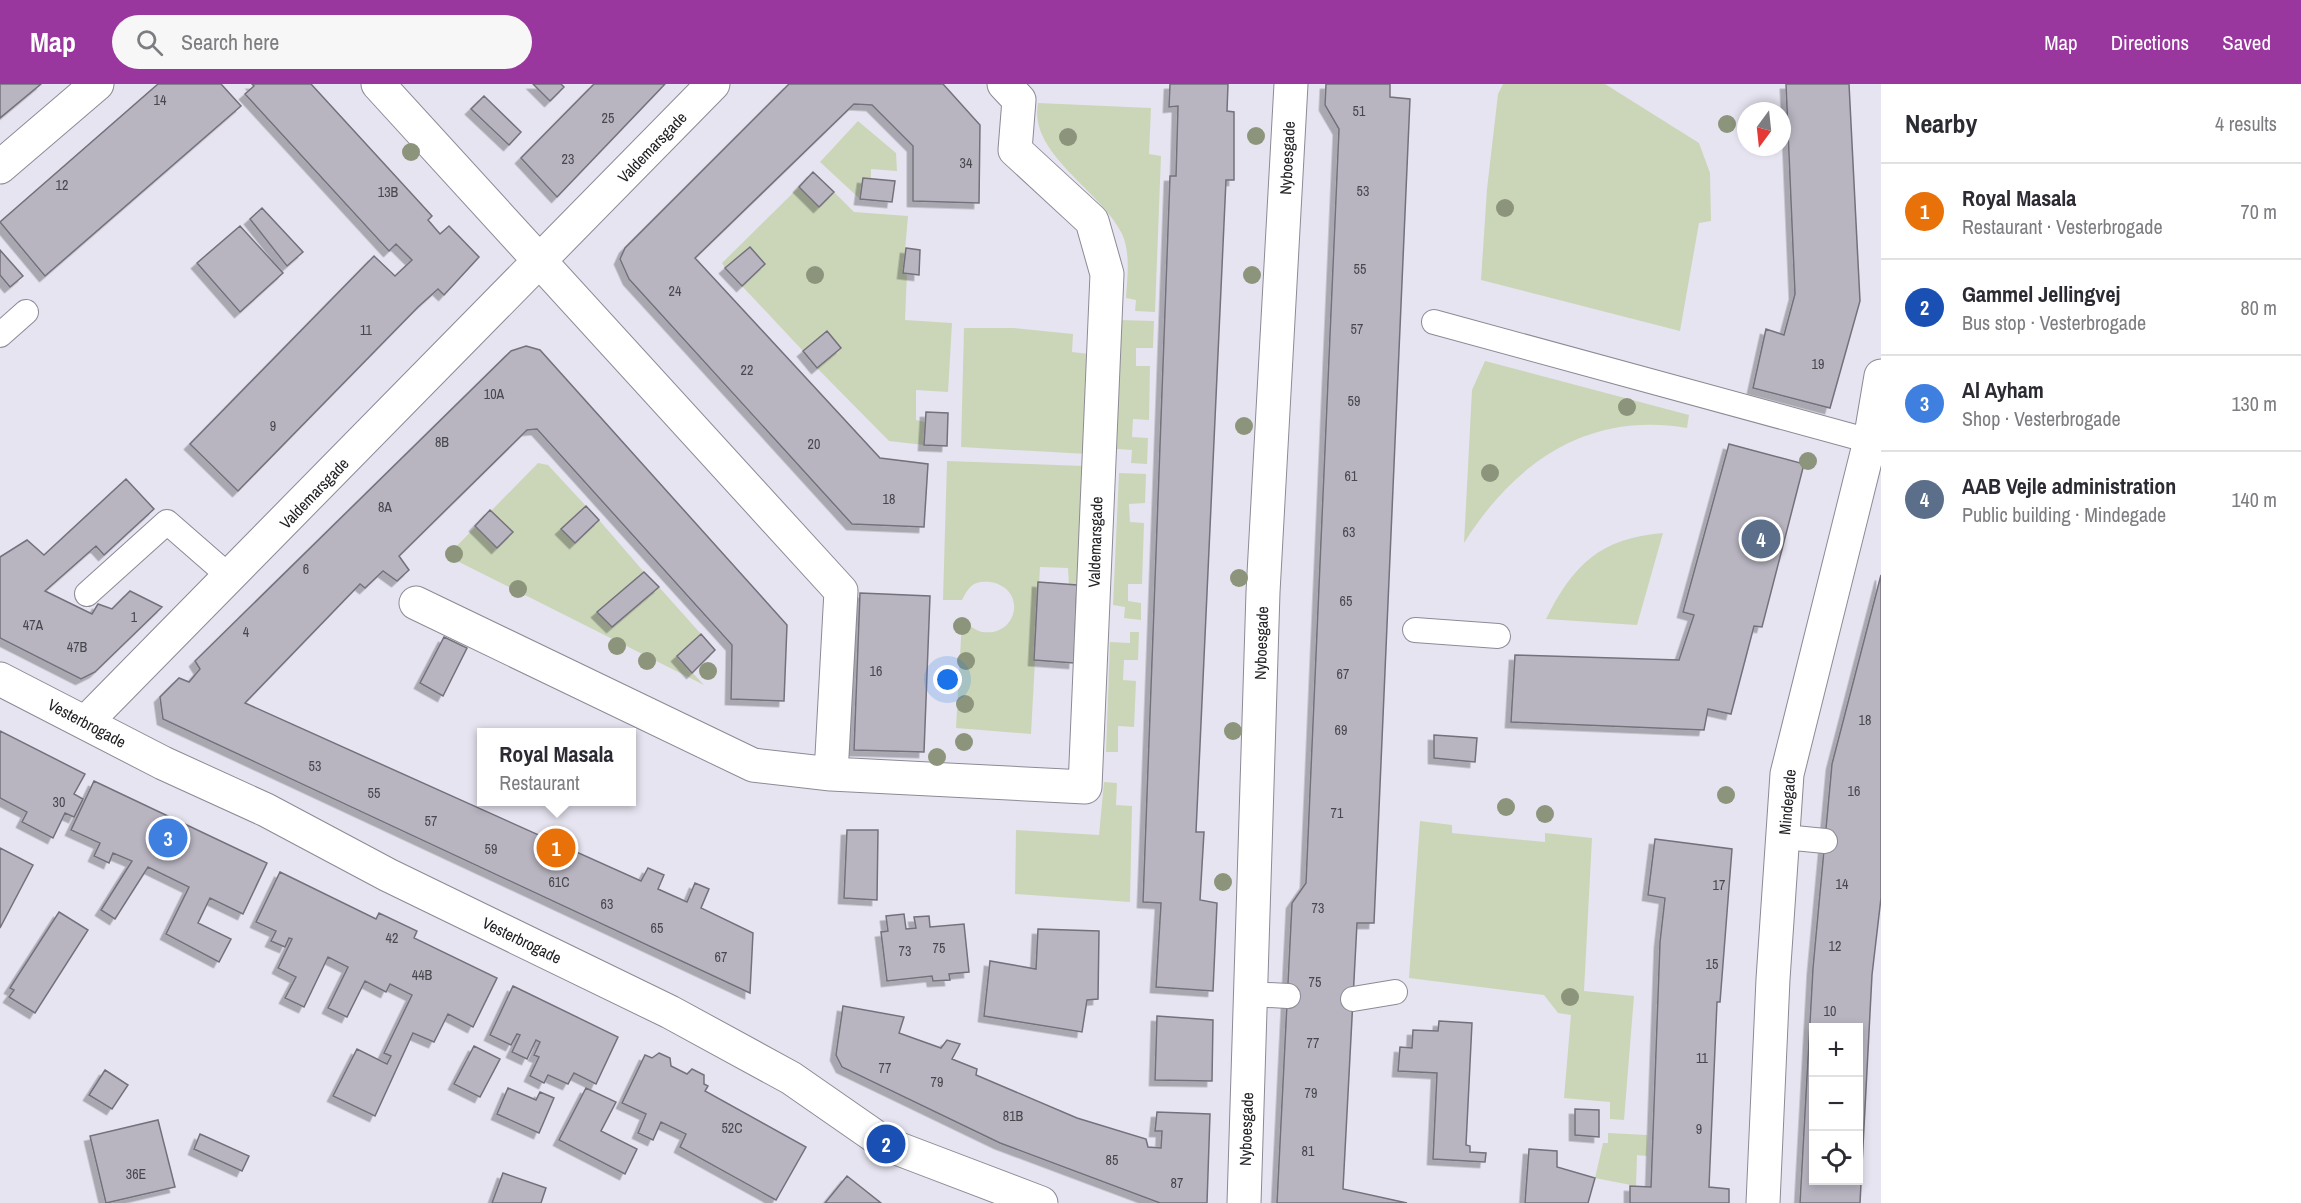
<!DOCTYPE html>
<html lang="en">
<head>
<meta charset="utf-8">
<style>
	:root { --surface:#fff; --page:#f7f7f7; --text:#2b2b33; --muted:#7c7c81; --line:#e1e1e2; --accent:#9a379e }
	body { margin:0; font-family:"Archivo Narrow",sans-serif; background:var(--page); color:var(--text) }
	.controls { position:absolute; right:18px; bottom:18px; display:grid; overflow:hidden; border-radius:0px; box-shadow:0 3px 9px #0003 }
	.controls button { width:54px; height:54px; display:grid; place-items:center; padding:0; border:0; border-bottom:2px solid var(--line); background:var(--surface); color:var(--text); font:30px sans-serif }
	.compass { position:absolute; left:1737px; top:18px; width:54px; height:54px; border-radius:50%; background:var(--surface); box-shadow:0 3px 9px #0003; rotate:195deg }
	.you { position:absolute; left:948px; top:596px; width:21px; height:21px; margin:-15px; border:4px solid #fff; border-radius:50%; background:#1a73e8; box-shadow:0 0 0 9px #1a73e833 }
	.badge { display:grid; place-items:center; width:39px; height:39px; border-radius:50%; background:var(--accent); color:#fff; font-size:20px; font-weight:700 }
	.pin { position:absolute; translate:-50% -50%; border:3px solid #fff; box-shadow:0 2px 6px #0006 }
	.popup { position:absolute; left:477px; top:644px; width:159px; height:78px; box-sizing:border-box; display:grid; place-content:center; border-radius:0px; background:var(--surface); filter:drop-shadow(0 2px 4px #0005); font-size:20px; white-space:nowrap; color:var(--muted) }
	.popup b { font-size:22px; color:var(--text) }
	.popup::after { content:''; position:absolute; left:50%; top:100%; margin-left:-12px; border:12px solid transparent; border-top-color:var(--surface) }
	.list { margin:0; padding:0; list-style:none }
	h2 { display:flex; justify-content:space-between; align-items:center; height:78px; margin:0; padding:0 24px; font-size:26px }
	h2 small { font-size:20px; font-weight:400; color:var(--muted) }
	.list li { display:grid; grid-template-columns:39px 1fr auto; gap:18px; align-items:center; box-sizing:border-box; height:96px; padding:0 24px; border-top:2px solid var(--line) }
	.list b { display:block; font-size:22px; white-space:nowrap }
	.list p { margin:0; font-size:20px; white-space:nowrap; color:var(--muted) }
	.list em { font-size:20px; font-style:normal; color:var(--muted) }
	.icon { flex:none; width:33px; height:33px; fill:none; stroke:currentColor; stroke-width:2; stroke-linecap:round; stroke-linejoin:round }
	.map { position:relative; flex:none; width:1881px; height:1119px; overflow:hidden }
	header { display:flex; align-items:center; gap:36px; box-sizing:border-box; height:84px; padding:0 30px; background:var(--accent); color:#fff }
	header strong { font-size:28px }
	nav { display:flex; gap:33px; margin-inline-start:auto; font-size:21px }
	.search { width:420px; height:54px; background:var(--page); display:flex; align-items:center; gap:15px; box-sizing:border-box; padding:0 21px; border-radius:33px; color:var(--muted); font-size:22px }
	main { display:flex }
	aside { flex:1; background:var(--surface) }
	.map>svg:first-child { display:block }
	.green { fill:#cbd6b9 }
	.building { fill:#b8b5c1; stroke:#74717c; stroke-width:1.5; fill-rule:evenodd; filter:url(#shadow) }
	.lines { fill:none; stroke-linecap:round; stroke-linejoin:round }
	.service-casing { stroke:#8c8a95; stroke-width:26 }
	.minor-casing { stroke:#8c8a95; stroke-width:35 }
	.secondary-casing { stroke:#8c8a95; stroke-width:35 }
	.service { stroke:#fff; stroke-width:24 }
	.minor { stroke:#fff; stroke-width:33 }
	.secondary { stroke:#fff; stroke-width:33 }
	.tree { fill:#8c957b }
	.labels { text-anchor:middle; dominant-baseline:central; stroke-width:4.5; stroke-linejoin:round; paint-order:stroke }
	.number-label { font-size:14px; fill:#48474d }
	.street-label { font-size:16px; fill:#222226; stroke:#fff }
</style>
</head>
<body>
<header>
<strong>Map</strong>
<div class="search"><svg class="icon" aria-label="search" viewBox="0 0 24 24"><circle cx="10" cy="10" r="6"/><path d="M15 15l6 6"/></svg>Search here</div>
<nav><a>Map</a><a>Directions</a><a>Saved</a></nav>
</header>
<main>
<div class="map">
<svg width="1881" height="1119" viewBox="0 0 1881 1119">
	<defs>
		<filter id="shadow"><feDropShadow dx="-5.5" dy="5.5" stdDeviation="0" flood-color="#0004"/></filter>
	</defs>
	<rect width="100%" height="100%" fill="#e6e4f0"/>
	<!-- green -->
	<path class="green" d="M1503,0H1605L1699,59L1710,89L1711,137L1699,139L1680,247L1481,196L1487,105L1498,10Z
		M1038,19L1151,24L1149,70L1161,72L1155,228L1135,227L1136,216L1126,214C1127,194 1131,170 1122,150C1101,106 1028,70 1038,19Z
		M858,37L896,69L897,87L871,85V94H863L860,115L820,78Z
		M799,103L819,123L834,108L854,128L908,132L903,189H907L905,236L952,239L948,308L916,306V336L925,338L924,361L889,357L817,284L841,264L827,248L803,267L742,202L765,180L750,163L725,184L722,179Z
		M1120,236L1154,237L1153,264H1136V282H1150L1149,336L1133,335L1132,353L1148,354L1147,380L1131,379L1132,366L1117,365Z
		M964,244H1014L1073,250L1072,268L1090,270L1087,370L961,363Z
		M1485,277L1689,331L1687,344C1588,327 1515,378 1464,459L1472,306Z
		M947,377L1084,382L1081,502L1069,501L1068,484L1040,483L1031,650L956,644L962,536C968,540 976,547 982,548C1018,553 1028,504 990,498C974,496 969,502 962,516H943Z
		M538,379L548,381L586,422L561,446L576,459L599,436L644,488L597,528L612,543L659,503L701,550L677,572L704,601L447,472Z
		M1119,389L1146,390L1145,419L1129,420L1130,438L1144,439L1142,500H1128V517L1141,519V536L1124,534L1125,523L1113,521Z
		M1663,449L1637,541L1546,535C1573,481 1600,454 1663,449Z
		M1130,548H1139L1138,576H1124L1123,596L1136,597L1134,643L1118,642V668H1106L1110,558L1130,559Z
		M1104,698L1117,699L1116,721L1132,722L1130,818L1015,810L1016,746L1099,751Z
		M1420,737L1452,741V749L1545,758V749L1592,754L1584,907L1634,912L1624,1036L1610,1035V1018L1564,1014L1571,931L1558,929L1544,911L1409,894Z
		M1608,1049L1647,1051V1072L1637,1071L1636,1102L1595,1094L1603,1059H1608Z"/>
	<!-- building -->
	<path class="building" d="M0,0H41L0,34Z
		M158,0H221L241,22L45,192L0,138Z
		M252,0H311L432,132L428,136L440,150L449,142L479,173L444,211L438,205L418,223L238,407L190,360L374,172L395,192L412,176L396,160L389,167L245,10L254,2Z
		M533,0H561L564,3L550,17Z
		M594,0H665L557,113L521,74Z
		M789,0H943L980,41L979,119L913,117V62L872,21L854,20L695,174L880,374L928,380L924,443L852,440L629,195L620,175L625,164Z
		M1170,0H1228L1227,27L1234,28V96H1226L1196,748H1204L1200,816L1217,819L1213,907L1156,903L1161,819L1143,818L1170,92H1176L1178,22L1169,23Z
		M1326,0H1390V13L1410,15L1374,839H1357L1343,1105L1407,1119H1277L1292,819L1306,799L1339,45L1325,21Z
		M1786,0H1849L1860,217L1830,324L1753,304L1766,245L1784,251L1795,210Z
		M484,12L521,48L509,61L471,25Z
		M813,88L834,108L819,123L799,103Z
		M863,94L895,97L892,118L860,115Z
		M262,124L303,168L287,182L250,135Z
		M240,142L283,189L240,228L197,179Z
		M750,163L765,180L742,202L725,184Z
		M906,164L920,166L919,191L903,189Z
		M0,166L23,192L10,203L0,191Z
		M827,247L841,264L817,284L803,267Z
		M526,262L540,266L787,541L784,617L731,615L732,561L537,345L527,346L399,472L409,486L397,497L383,487L365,504L360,500L245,619L641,797L648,784L664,791L658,805L687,818L695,799L709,805L701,824L753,849L750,909L163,635L160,613L179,594L189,598L200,585L195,577L511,267Z
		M926,328L948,329L947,362L924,361Z
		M1729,360L1804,380L1762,543L1754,542L1731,630L1708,625L1704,646L1511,638L1515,571L1679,576L1694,531L1683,528Z
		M126,395L154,425L104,471L96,462L45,507L92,530L98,520L112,525L130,507L162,523L95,588L81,595L0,554V473L27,456L44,471Z
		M586,422L599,436L575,459L561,445Z
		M490,426L513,448L497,464L475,442Z
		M644,488L659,503L612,543L597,528Z
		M1881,491V814L1872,891L1860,1119H1800L1813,884L1832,680ZM1814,944H1858V1096H1814Z
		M1038,498L1077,501L1074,579L1034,576Z
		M860,509L930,512L924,668L854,666Z
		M701,550L715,566L692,589L677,572Z
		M444,553L467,564L443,612L420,599Z
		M0,647L85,690L74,710L83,715L74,733L65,729L53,754L22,738L27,728L0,714Z
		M1434,651L1477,654L1475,678L1434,674Z
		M94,697L267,779L243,830L210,814L198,839L231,855L219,878L166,850L189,803L148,783L115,835L101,826L132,777L113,769L109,779L94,772L100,759L71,746Z
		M847,746H878L877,816L844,814Z
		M1655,755L1732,765L1720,918H1717L1709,1103L1729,1105V1119H1630V1102L1651,1103L1660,858L1665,814L1648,811Z
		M0,764L33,781L0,844Z
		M280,788L376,835L379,829L417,847L414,854L497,894L473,943L448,930L434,958L413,949L375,1032L333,1012L357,965L387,980L391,972L384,969L412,911L390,900L386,908L365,897L347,933L328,924L348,883L328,873L304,923L285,914L296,893L278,884L292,855L289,854L285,863L271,857L276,847L256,838Z
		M59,828L88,846L35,929L9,913L14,906L10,904Z
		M904,830L906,845L916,844L914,833L929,832L930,843L964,840L969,888L949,890L950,896L933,897L932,892L887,897L881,848L888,847L886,832Z
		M1038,845L1099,847L1098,915L1087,916L1082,948L984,932L990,877L1036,885Z
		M513,902L618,953L596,1000L574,989L568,1000L548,991L544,999L530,992L539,973L534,971L540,958L536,956L527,975L512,968L520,951L517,950L511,961L490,951Z
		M843,922L904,933L899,949L941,964L947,956L960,960L952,975L977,985L976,991L1077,1034L1146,1055L1148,1063L1161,1064L1162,1047H1155L1157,1028L1210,1030L1207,1119H1160L1000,1059L842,983L836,971Z
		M1157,932L1213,936L1212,997L1155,996Z
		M1439,937L1472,939L1466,1061L1470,1062V1068L1486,1069L1485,1078L1433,1075L1437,989L1398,987L1400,963L1412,964L1413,946L1438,947Z
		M474,962L500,975L480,1013L454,1000Z
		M659,969L670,974L671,982L687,990L692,985L704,991V1000L708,1002L705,1007L806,1063L776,1116L680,1063L686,1050L661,1038L653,1056L638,1049L646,1030L622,1019L645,971L652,974Z
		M105,986L128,1001L112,1025L89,1011Z
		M508,1004L536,1016L540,1008L554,1014L539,1049L497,1030Z
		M586,1004L616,1018L601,1047L637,1065L625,1090L559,1056Z
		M1575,1025L1599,1026V1053L1575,1051Z
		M158,1036L175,1103L106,1119L90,1052Z
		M200,1050L249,1072L242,1087L194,1065Z
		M1529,1065L1557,1067V1083L1595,1094L1588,1119H1525Z
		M503,1089L546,1104L541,1119H492Z
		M847,1092L881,1119H825Z"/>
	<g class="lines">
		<!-- service casing -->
		<g class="service-casing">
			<path id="service" d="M1434,238L1870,357
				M0,251L26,228
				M87,510L167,438L230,493
				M1415,546L1498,552
				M1784,753L1825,757
				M1250,910L1288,912
				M1353,915L1395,908"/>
		</g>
		<!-- minor casing -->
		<g class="minor-casing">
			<path id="minor" d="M378,0L841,507L831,690
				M0,83L97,0
				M416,519L753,681L831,690L1085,703L1107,190L1092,137L1015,66L1019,16L1004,0
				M86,638L713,0
				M1244,1119L1263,508L1291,0
				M1763,1119L1773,895L1787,690L1870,357L1881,292"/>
		</g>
		<!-- secondary casing -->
		<g class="secondary-casing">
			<path id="secondary" d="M0,595L163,679L266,726L388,791L670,928L791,994L886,1060L1041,1119"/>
		</g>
		<!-- service -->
		<use href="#service" class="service"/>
		<!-- minor -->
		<use href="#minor" class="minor"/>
		<!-- secondary -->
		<use href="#secondary" class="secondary"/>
	</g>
	<!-- trees -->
	<g class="tree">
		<circle cx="1727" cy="40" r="9"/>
		<circle cx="1256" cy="52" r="9"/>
		<circle cx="1068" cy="53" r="9"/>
		<circle cx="411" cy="68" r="9"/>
		<circle cx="1505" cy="124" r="9"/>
		<circle cx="815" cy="191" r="9"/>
		<circle cx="1252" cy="191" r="9"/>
		<circle cx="1627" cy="323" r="9"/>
		<circle cx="1244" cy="342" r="9"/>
		<circle cx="1808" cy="377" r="9"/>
		<circle cx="1490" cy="389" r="9"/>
		<circle cx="454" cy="470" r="9"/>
		<circle cx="1239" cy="494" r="9"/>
		<circle cx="518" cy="505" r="9"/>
		<circle cx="962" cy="542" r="9"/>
		<circle cx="617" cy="562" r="9"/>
		<circle cx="647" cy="577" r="9"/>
		<circle cx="966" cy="577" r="9"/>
		<circle cx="708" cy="587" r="9"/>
		<circle cx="965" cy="620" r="9"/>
		<circle cx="1233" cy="647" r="9"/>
		<circle cx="964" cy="658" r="9"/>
		<circle cx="937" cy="673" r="9"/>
		<circle cx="1726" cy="711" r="9"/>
		<circle cx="1506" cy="723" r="9"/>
		<circle cx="1545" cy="730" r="9"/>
		<circle cx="1223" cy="798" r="9"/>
		<circle cx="1570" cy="913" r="9"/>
	</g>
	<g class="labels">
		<!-- number labels -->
		<g class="number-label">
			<text x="160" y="16">14</text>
			<text x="1359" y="27">51</text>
			<text x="608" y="34">25</text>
			<text x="568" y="75">23</text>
			<text x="966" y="79">34</text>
			<text x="62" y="101">12</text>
			<text x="1363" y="107">53</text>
			<text x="388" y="108">13B</text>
			<text x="1360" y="185">55</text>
			<text x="675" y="207">24</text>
			<text x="1357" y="245">57</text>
			<text x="366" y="246">11</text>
			<text x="1818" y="280">19</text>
			<text x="747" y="286">22</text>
			<text x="494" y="310">10A</text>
			<text x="1354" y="317">59</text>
			<text x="273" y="342">9</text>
			<text x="442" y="358">8B</text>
			<text x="814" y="360">20</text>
			<text x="1351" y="392">61</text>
			<text x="889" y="415">18</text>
			<text x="385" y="423">8A</text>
			<text x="1349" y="448">63</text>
			<text x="306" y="485">6</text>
			<text x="1346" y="517">65</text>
			<text x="134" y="533">1</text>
			<text x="33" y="541">47A</text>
			<text x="246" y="548">4</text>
			<text x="77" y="563">47B</text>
			<text x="876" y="587">16</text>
			<text x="1343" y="590">67</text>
			<text x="1865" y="636">18</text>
			<text x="1341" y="646">69</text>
			<text x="315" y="682">53</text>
			<text x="1854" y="707">16</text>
			<text x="374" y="709">55</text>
			<text x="59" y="718">30</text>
			<text x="1337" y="729">71</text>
			<text x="431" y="737">57</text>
			<text x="491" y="765">59</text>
			<text x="559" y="798">61C</text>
			<text x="1842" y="800">14</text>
			<text x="1719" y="801">17</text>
			<text x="607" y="820">63</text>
			<text x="1318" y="824">73</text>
			<text x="657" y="844">65</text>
			<text x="392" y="854">42</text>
			<text x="1835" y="862">12</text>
			<text x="939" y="864">75</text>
			<text x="905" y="867">73</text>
			<text x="721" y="873">67</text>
			<text x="1712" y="880">15</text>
			<text x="422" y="891">44B</text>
			<text x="1315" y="898">75</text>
			<text x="1830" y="927">10</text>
			<text x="1313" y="959">77</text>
			<text x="1702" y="974">11</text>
			<text x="885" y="984">77</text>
			<text x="937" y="998">79</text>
			<text x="1311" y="1009">79</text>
			<text x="1013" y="1032">81B</text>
			<text x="732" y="1044">52C</text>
			<text x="1699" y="1045">9</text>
			<text x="1308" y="1067">81</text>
			<text x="1112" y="1076">85</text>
			<text x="136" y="1090">36E</text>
			<text x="1177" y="1099">87</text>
		</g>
		<!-- street labels -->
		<g class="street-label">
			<text transform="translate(652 63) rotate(-46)">Valdemarsgade</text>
			<text transform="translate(1287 74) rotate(-87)">Nyboesgade</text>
			<text transform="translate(314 409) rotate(-46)">Valdemarsgade</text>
			<text transform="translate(1095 458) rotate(-88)">Valdemarsgade</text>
			<text transform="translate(1261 559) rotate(-88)">Nyboesgade</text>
			<text transform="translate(87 639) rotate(28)">Vesterbrogade</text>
			<text transform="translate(1787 718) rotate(-85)">Mindegade</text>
			<text transform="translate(522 856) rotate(26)">Vesterbrogade</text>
			<text transform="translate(1246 1045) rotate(-88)">Nyboesgade</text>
		</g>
	</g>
</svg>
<div class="controls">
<button>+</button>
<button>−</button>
<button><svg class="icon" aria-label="locate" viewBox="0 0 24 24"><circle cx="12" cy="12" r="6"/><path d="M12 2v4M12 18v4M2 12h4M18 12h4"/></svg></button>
</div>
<svg class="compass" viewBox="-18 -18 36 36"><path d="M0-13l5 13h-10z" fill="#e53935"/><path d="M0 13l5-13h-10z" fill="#7c7c81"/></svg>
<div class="you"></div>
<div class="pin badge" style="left:556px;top:764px;background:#e8710a">1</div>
<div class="popup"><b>Royal Masala</b>Restaurant</div>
<div class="pin badge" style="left:886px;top:1060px;background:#1a4fb4">2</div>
<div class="pin badge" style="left:168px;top:754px;background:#3f7fe0">3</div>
<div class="pin badge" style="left:1761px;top:455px;background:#5c6f8a">4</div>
</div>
<aside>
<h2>Nearby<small>4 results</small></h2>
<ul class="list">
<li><span class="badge" style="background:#e8710a">1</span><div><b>Royal Masala</b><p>Restaurant · Vesterbrogade</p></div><em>70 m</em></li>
<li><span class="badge" style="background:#1a4fb4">2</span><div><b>Gammel Jellingvej</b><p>Bus stop · Vesterbrogade</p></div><em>80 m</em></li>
<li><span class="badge" style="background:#3f7fe0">3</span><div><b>Al Ayham</b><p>Shop · Vesterbrogade</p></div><em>130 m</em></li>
<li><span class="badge" style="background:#5c6f8a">4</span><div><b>AAB Vejle administration</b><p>Public building · Mindegade</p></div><em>140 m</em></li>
</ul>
</aside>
</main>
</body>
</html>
